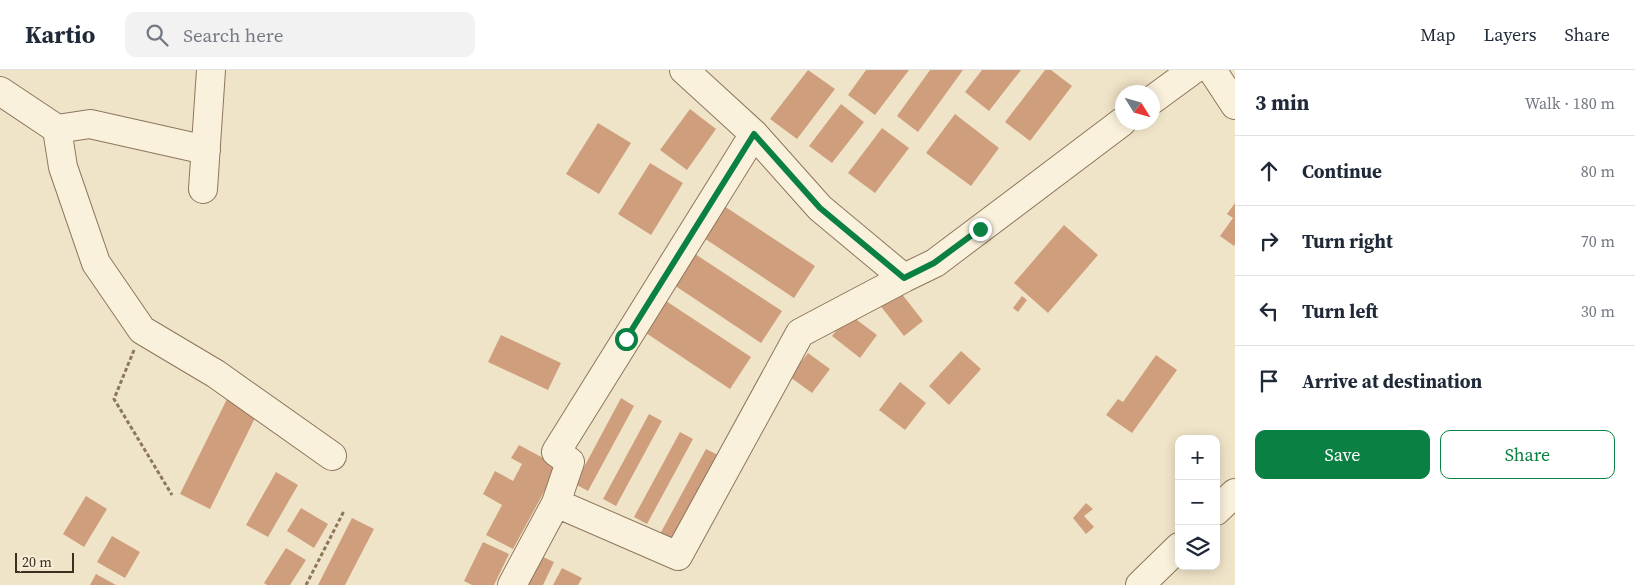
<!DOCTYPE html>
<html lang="en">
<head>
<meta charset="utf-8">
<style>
	:root { --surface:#fff; --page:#f2f2f3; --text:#1f2937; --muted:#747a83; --line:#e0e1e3; --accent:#0b8043 }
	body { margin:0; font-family:"Source Serif 4",serif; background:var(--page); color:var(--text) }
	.controls { position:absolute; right:15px; bottom:15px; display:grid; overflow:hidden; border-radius:10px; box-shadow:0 2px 12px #0003 }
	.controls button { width:45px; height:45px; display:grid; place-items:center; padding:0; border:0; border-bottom:1px solid var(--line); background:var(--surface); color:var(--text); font:25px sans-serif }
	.compass { position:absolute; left:1115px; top:15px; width:45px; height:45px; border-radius:50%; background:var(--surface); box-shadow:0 2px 12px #0003; rotate:127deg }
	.scale { position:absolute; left:15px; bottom:12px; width:59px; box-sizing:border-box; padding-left:5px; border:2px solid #3d2e20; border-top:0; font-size:14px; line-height:18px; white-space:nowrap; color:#3d2e20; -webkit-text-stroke:4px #f7eed8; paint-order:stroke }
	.stop { position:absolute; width:15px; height:15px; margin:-11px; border:4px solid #0b8043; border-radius:50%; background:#fff }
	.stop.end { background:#0b8043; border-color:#fff; box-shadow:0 1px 5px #0008 }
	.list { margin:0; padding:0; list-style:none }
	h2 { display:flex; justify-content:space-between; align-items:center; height:65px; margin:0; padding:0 20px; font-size:21px }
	h2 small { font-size:16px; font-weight:400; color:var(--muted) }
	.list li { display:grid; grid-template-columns:32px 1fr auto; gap:15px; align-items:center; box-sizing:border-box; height:70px; padding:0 20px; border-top:1px solid var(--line) }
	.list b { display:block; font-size:19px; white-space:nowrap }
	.list em { font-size:16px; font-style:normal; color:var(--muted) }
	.actions { display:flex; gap:10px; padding:15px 20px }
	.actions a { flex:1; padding:11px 0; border:1px solid var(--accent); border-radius:10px; text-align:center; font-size:18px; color:var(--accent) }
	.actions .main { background:var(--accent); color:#fff }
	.icon { flex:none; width:28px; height:28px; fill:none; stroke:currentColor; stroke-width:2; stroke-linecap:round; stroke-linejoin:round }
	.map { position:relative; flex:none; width:1235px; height:515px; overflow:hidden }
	header { display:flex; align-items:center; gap:30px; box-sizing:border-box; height:70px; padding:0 25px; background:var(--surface); border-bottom:1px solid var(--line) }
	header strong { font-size:24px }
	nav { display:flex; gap:28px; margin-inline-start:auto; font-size:18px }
	.search { width:350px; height:45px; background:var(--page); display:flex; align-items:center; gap:12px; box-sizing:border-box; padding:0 18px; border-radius:10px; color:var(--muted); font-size:19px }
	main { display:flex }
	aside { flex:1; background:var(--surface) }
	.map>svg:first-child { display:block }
	.building { fill:#cf9f7d }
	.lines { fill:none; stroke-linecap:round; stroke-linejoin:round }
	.minor-casing { stroke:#8d765c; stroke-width:30 }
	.path { stroke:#8d765c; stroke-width:3; stroke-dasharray:4 2.5; stroke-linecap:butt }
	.minor { stroke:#faf1dc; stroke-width:28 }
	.route { stroke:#0b8043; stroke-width:6 }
</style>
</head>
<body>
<header>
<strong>Kartio</strong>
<div class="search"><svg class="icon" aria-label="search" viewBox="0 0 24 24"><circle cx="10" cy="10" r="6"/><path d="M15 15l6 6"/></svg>Search here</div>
<nav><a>Map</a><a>Layers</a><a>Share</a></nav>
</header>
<main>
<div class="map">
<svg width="1235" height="515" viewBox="0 0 1235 515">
	<rect width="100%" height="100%" fill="#f0e4c8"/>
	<!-- building -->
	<path class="building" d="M808,0L835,19L797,69L770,49Z
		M866,0H909L875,45L848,25Z
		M930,0H963L918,62L897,46Z
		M982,0H1021L989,41L965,22Z
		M1045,0H1051L1072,16L1030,71L1005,52Z
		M841,34L864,52L832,93L809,76Z
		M690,39L716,59L687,100L660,80Z
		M955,44L999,78L971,116L926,83Z
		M598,53L631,73L599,124L566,104Z
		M882,58L909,78L875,123L848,103Z
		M650,93L683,113L651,165L618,144Z
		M1235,133V174L1234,176L1220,166L1233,148L1227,144Z
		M724,136L815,196L794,228L704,168Z
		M1064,155L1098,185L1048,243L1014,213Z
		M692,182L782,241L761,273L671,213Z
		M898,219L923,251L904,266L879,234Z
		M1022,226L1027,230L1018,242L1013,238Z
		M660,227L751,287L730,319L640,259Z
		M849,244L877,265L860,288L832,266Z
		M501,265L561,293L548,320L488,292Z
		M961,281L981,299L949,335L929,316Z
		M808,283L830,299L812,323L790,307Z
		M1156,285L1177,300L1132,363L1106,345L1118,329L1123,332Z
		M900,312L926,333L905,360L879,340Z
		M621,328L634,336L588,421L575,414Z
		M227,329L257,344L210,439L180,424Z
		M649,344L662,351L616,436L603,429Z
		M680,362L693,369L647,454L634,447Z
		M519,375L558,396L513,479L486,465L502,435L483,424L495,401L513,411L522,394L511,388Z
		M706,379L720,386L674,471L660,464Z
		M276,402L298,415L268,467L246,455Z
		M86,426L107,439L84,477L63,464Z
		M1086,433L1093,439L1084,446L1094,457L1086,464L1073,448Z
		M301,438L328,454L314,478L287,461Z
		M352,448L374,459L345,515H318Z
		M112,466L140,482L125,508L97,492Z
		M483,472L509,484L494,515H472L464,511Z
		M286,478L306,490L290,515H267L264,513Z
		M537,484L554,492L543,515H521Z
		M562,498L582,508L578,515H553Z
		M96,504L116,515H90Z"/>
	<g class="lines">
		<!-- minor casing -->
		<g class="minor-casing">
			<path id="minor" d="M684,0L754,64L820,138L904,208L935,193L1122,52
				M1212,0L1235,35
				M0,21L57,59L90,54L206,80
				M1152,30L1193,0
				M57,59L63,97L96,193L142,260L216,304L332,386
				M203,119L211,0
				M556,433L570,392L556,382L754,64
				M1216,441L1235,423
				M512,515L556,433L678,486L800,263L904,208
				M1140,515L1179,477"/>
		</g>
		<!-- path -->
		<path class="path" d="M134,280L114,329L172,425
			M306,515L344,441"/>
		<!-- minor -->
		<use href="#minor" class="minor"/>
	</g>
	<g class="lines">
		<!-- route -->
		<path class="route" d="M626,269L754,64L820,138L904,208L934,193L980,159"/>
	</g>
</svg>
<div class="controls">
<button>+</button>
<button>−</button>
<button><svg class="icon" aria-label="layers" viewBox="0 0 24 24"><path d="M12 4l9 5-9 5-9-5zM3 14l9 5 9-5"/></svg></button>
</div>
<svg class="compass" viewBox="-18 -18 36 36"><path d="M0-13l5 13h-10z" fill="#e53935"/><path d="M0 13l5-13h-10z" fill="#747a83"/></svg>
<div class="scale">20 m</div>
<div class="stop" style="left:626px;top:269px"></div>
<div class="stop end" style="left:980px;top:159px"></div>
</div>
<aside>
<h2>3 min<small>Walk · 180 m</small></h2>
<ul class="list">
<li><svg class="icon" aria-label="ahead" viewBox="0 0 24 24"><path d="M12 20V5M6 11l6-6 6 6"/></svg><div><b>Continue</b></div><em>80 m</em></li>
<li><svg class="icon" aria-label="right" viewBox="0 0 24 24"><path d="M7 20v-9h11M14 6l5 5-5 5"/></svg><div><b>Turn right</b></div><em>70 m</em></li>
<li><svg class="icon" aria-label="left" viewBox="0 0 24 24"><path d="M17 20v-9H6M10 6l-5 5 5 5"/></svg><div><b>Turn left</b></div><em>30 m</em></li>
<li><svg class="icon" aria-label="arrive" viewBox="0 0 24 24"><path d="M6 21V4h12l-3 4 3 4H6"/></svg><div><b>Arrive at destination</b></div></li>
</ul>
<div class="actions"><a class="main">Save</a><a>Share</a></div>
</aside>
</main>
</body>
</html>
